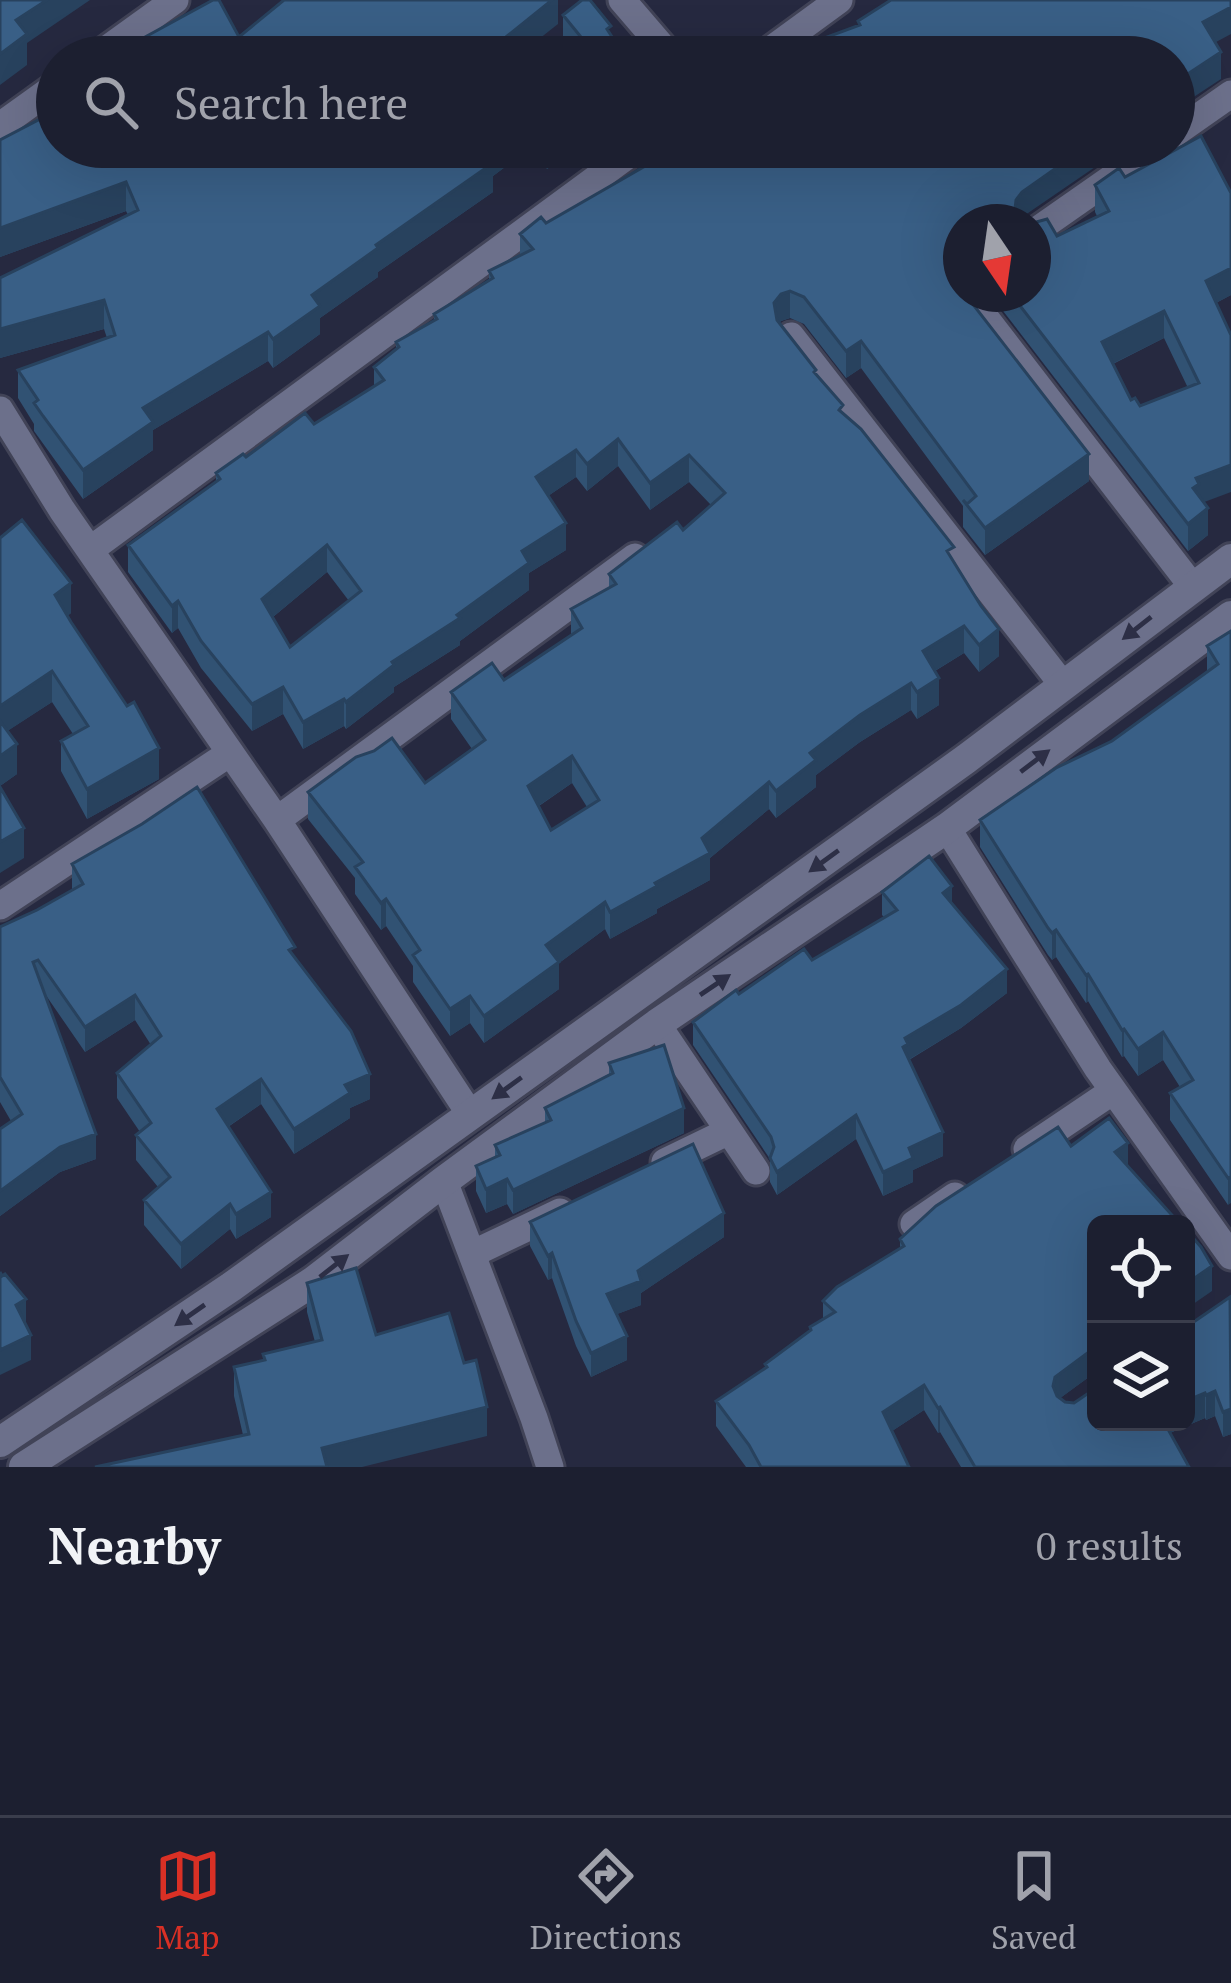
<!DOCTYPE html>
<html lang="en">
<head>
<meta charset="utf-8">
<style>
	:root { --surface:#1c1f30; --page:#252738; --text:#f1f3f6; --muted:#a0a2ab; --line:#3a3d4c; --accent:#d93025 }
	body { margin:0; font-family:"PT Serif",serif; background:var(--page); color:var(--text) }
	.controls { position:absolute; right:36px; bottom:36px; display:grid; overflow:hidden; border-radius:18px; box-shadow:0 12px 48px #0002 }
	.controls button { width:108px; height:108px; display:grid; place-items:center; padding:0; border:0; border-bottom:3px solid var(--line); background:var(--surface); color:var(--text); font:60px sans-serif }
	.compass { position:absolute; left:943px; top:204px; width:108px; height:108px; border-radius:50%; background:var(--surface); box-shadow:0 12px 48px #0002; rotate:167deg }
	.list { margin:0; padding:0; list-style:none }
	h2 { display:flex; justify-content:space-between; align-items:center; height:156px; margin:0; padding:0 48px; font-size:51px }
	h2 small { font-size:39px; font-weight:400; color:var(--muted) }
	.icon { flex:none; width:66px; height:66px; fill:none; stroke:currentColor; stroke-width:2; stroke-linecap:round; stroke-linejoin:round }
	.map { position:relative; flex:none; width:1231px; height:1467px; overflow:hidden }
	.search { position:absolute; background:var(--surface); box-shadow:0 12px 48px #0002; left:36px; right:36px; top:36px; height:132px; display:flex; align-items:center; gap:30px; box-sizing:border-box; padding:0 42px; border-radius:66px; color:var(--muted); font-size:45px }
	.sheet { height:348px; background:var(--surface) }
	nav { display:flex; justify-content:space-around; align-items:center; box-sizing:border-box; height:168px; border-top:3px solid var(--line); background:var(--surface); font-size:33px; color:var(--muted) }
	nav a { display:grid; justify-items:center; gap:6px }
	nav .on { color:var(--accent) }
	.map>svg:first-child { display:block }
	.lines { fill:none; stroke-linecap:round; stroke-linejoin:round }
	.minor-casing { stroke:#414357; stroke-width:33 }
	.tertiary-casing { stroke:#414357; stroke-width:36 }
	.minor { stroke:#6c708b; stroke-width:27 }
	.tertiary { stroke:#6c708b; stroke-width:30 }
	.wall { fill:#315273; fill-rule:evenodd }
	.shaded-wall { fill:#28425e }
	.building { fill:#395f86; stroke:#28425e; stroke-width:3; fill-rule:evenodd }
	.oneway { fill:#2d2f46 }
</style>
</head>
<body>
<div class="map">
<svg width="1231" height="1467" viewBox="0 0 1231 1467">
	<rect width="100%" height="100%" fill="#262940"/>
	<g class="lines">
		<!-- minor casing -->
		<g class="minor-casing">
			<path id="minor" d="M622,0L671,57
				M96,57L175,0
				M761,57L839,0
				M0,126L57,85
				M1174,134L1231,94
				M1033,233L1156,147
				M967,294L1192,586
				M791,336L1063,685
				M0,410L62,510L277,820L470,1114
				M90,550L639,147
				M277,820L635,557
				M947,828L1098,1069L1231,1256
				M0,906L230,753
				M657,1024L756,1171
				M1027,1149L1113,1091
				M665,1162L729,1131
				M444,1181L534,1418L550,1467
				M914,1224L955,1196
				M472,1254L560,1212"/>
		</g>
		<!-- tertiary casing -->
		<g class="tertiary-casing">
			<path id="tertiary" d="M0,1442L231,1287L966,759L1231,559
				M24,1467L314,1281L444,1181L657,1024L947,828L1231,616"/>
		</g>
		<!-- minor -->
		<use href="#minor" class="minor"/>
		<!-- tertiary -->
		<use href="#tertiary" class="tertiary"/>
	</g>
	<!-- wall -->
	<path class="wall" d="M563,15L611,34L574,56L563,43Z
		M0,140L57,147H532L493,176V192L378,272V277L320,318V334L273,368L268,361L153,430V450L83,499L34,431V424L18,398V370L107,338L104,329L0,358V278L128,215L126,211L0,257Z
		M533,147H581L547,169Z
		M660,147H1117L1101,157V163L961,222V279L955,281L1089,481L985,555L963,527V506L861,368L846,378L804,324L790,318L781,321L779,323L843,414L954,561L999,656L979,672L964,653L935,671L939,705L917,719L911,710L860,742L816,775V787L776,818L769,809L710,858V880L657,909V913L610,939L605,929L559,963V989L484,1043L470,1023L450,1036L413,982V966L386,926L381,930L355,894V878L308,819V792L425,783L472,749L451,719V692L504,680L571,636V609L609,588V574L683,530L711,505L689,482L650,510L618,466L587,491L576,477L548,496L566,550L529,573V590L460,641V645L394,687V692L346,729L344,726L303,749L283,714L252,731L201,668L178,628L172,633L128,572V545L216,482V473L314,424L374,386V367L396,349V342L434,321V314L489,281V271L520,256V234L546,223L661,157ZM327,572L349,601L290,647L273,617ZM572,783L587,807L551,830L539,806Z
		M1125,177L1231,193V295L1216,303L1204,502L1208,535L1188,551L990,294H1033L1057,236L1097,216L1095,212V185ZM1164,338L1188,388L1140,406L1131,400L1113,364Z
		M0,538L71,613L67,616L159,779L87,819L61,771V741L73,734L52,702L7,731L17,774L0,786Z
		M1231,631L1228,1205L1170,1120V1093L1180,1087L1163,1060L1138,1076L1124,1056L1122,1057L1088,1001L1086,1003L1056,957L1052,960L1048,955L980,847V820L1112,741L1207,672V646Z
		M72,864L295,958L370,1099L350,1108V1118L294,1154L261,1104L228,1127L271,1217L236,1239L230,1229L181,1269L144,1225V1200L158,1187L136,1160V1135L140,1132L117,1098V1073L151,1045L135,1020L85,1052L45,994L96,1159L60,1172L0,1216V1129L11,1121L0,1102V927L37,910L72,890Z
		M882,892L952,903L1007,993L961,1028L909,1060L943,1156L913,1170V1182L883,1196L856,1139L777,1195L770,1182V1159L693,1045V1022L739,994L812,960L884,917L882,915Z
		M609,1063L684,1133L513,1214L507,1204L486,1213L476,1191V1166L495,1157V1145L545,1123V1108L609,1074Z
		M530,1222L724,1237L641,1293V1305L617,1314L627,1360L591,1377L576,1346L552,1278L548,1280L530,1246Z
		M1096,1224V1375L1093,1374L1060,1398L1065,1402L1074,1403L1230,1297L1231,1434L1223,1437L1215,1416L1206,1420L1205,1418L1170,1433L1189,1467H961L940,1432L938,1433L924,1410L892,1431L909,1467H746L716,1426V1401L765,1369V1364L810,1332V1327L823,1319V1301L900,1249V1239Z
		M307,1283L376,1335L487,1436L243,1435L234,1396V1367L263,1360V1354L315,1342L307,1312Z"/>
	<!-- shaded-wall -->
	<path class="shaded-wall" d="M47,0H90L27,43V65L0,85V54L16,20Z
		M552,0H558V24L516,57H480Z
		M1231,7V34L1203,49V22Z
		M1221,52V79L1174,110V83Z
		M494,147H532L493,176V192L378,272V277L320,318V334L273,368V339L312,295L376,245Z
		M547,147H581L547,169Z
		M1086,147H1117L1101,157V163L1015,222L1016,200L1022,192Z
		M126,182V211L0,257V228Z
		M957,252V279L950,288V261Z
		M1231,268V295L1206,308V281Z
		M790,291V318L781,321L774,330V303L781,294Z
		M104,300V329L0,358V329Z
		M1164,311V338L1102,369V342Z
		M268,332V361L153,430V450L83,499V470L143,408Z
		M861,341V368L846,378V351Z
		M618,439V466L587,491V464Z
		M576,450V477L536,504V477Z
		M1089,454V481L985,555V528Z
		M689,455V482L650,510V483Z
		M1231,465V492L1199,504L1193,488L1196,478Z
		M1208,508V535L1188,551V524Z
		M566,523V550L529,573V590L460,641V645L394,687V692L346,729V702L392,662L457,615L522,551Z
		M327,545V572L262,626V599Z
		M71,583V613L55,626V595Z
		M178,601V628L172,633V606Z
		M964,626V653L923,678V651Z
		M999,629V656L979,672V645Z
		M52,671V702L0,736V706Z
		M939,678V705L917,719V692Z
		M911,683V710L860,742L816,775V787L776,818V791L810,753L860,715Z
		M283,687V714L252,731V704Z
		M344,699V726L303,749V722Z
		M17,744V774L0,786V756Z
		M159,748V779L87,819V789Z
		M572,756V783L528,813V786Z
		M769,782V809L710,858V880L657,909V913L610,939V912L655,883L702,838Z
		M24,828V858L0,873V842Z
		M952,886V910L943,893Z
		M386,899V926L381,930V903Z
		M605,902V929L559,963V989L484,1043V1016L546,945Z
		M1056,930V957L1052,960V933Z
		M1007,969V993L961,1028L908,1060L903,1047L905,1038Z
		M1088,974V1001L1086,1003V975Z
		M135,995V1020L85,1052V1027Z
		M470,996V1023L450,1036V1009Z
		M1124,1029V1056L1122,1057V1030Z
		M1163,1032V1060L1138,1076V1049Z
		M370,1074V1099L350,1108V1118L294,1154V1129L345,1085Z
		M261,1079V1104L217,1134V1109Z
		M684,1108V1133L513,1214V1190Z
		M856,1115V1139L777,1195V1172Z
		M943,1132V1156L913,1170V1182L883,1196V1172L909,1148Z
		M96,1134V1159L60,1172L0,1216V1191L60,1147Z
		M1128,1143V1168L1115,1152Z
		M1231,1176V1203L1228,1205V1178Z
		M507,1179V1204L486,1213V1189Z
		M271,1192V1217L236,1239V1214Z
		M230,1204V1229L181,1269V1244Z
		M724,1213V1237L641,1293V1305L607,1318V1294Z
		M552,1253V1278L548,1280V1256Z
		M1212,1266V1291L1186,1309V1284Z
		M26,1299V1324L16,1305Z
		M31,1335V1360L0,1375V1350Z
		M627,1336V1360L591,1377V1353Z
		M1093,1349V1374L1055,1402L1053,1386L1055,1377Z
		M924,1385V1410L883,1437V1412Z
		M1215,1391V1416L1206,1420V1395Z
		M1205,1393V1418L1158,1438V1422H1186V1401Z
		M487,1407V1436L362,1467H322V1448Z
		M940,1407V1432L938,1433V1408Z
		M1231,1409V1434L1223,1437V1412Z"/>
	<!-- building -->
	<path class="building" d="M0,0H47L16,20L27,34L0,54Z
		M213,0H219L239,37L284,0H552L481,57H113L112,55Z
		M582,0H590L611,26L607,29L625,57H573L589,47L563,15Z
		M891,0H1231V7L1203,22L1221,52L1174,83V57H773L860,25L858,21Z
		M46,116L49,121L57,116V147H494L486,153L493,163L376,245L378,248L312,295L320,306L273,339L268,332L143,408L153,422L83,470L43,416L34,403L38,400L18,370L115,335L104,300L0,329V278L138,210L126,182L0,228V140Z
		M1201,136L1231,193V268L1206,281L1231,335V465L1196,478L1199,484L1193,488L1208,508L1188,524L1011,294H1033V223L1047,219L1057,236L1109,211L1095,185L1119,168L1125,177ZM1164,311L1199,383L1140,406L1135,398L1131,400L1102,342Z
		M671,147H1086L1022,192L1016,200L1015,209L1019,217L1026,222H961V252H957L950,261L953,278L961,289V294H965L1089,454L985,528L963,500L967,504L976,496L861,341L846,351L804,297L790,291L781,294L774,303L777,320L816,370L814,372L843,405L839,410L861,429L954,547L947,551L981,606L999,629L979,645L964,626L923,651L939,678L917,692L911,683L860,715L810,753L816,760L776,791L769,782L702,838L710,853L655,883L657,886L610,912L605,902L546,945L559,962L484,1016L470,996L450,1009L413,955L420,950L386,899L381,903L355,867L363,862L308,792L356,757L374,751L392,738L425,783L485,740L451,692L492,663L504,680L582,628L571,609L616,584L609,574L677,522L683,530L725,493L689,455L650,483L618,439L587,464L576,450L536,477L566,523L522,551L529,563L457,615L460,618L392,662L394,665L346,702L344,699L303,722L283,687L252,704L201,641L178,601L172,606L128,545L220,479L216,473L243,454L246,457L305,413L314,424L384,380L374,367L399,347L396,342L437,319L434,314L493,278L489,271L533,249L520,234L541,217L546,223L673,150ZM327,545L361,591L290,647L262,599ZM572,756L599,800L551,830L528,786Z
		M22,520L71,583L55,595L71,622L127,706L134,702L159,748L87,789L61,741L88,726L52,671L0,706V538Z
		M1231,631V1176L1228,1178L1170,1093L1193,1080L1163,1032L1138,1049L1124,1029L1122,1030L1088,974L1086,975L1056,930L1052,933L1048,928L980,820L1056,768L1112,741L1218,664L1207,646Z
		M0,721L17,744L0,756Z
		M0,787L24,828L0,842Z
		M197,787L295,947L289,950L351,1031L370,1074L345,1085L350,1093L294,1129L261,1079L217,1109L271,1192L236,1214L230,1204L181,1244L144,1200L170,1177L136,1135L151,1123L117,1073L161,1036L135,995L85,1027L38,960L33,962L96,1134L60,1147L0,1191V1129L22,1114L0,1077V927L37,910L83,884L72,864L142,824Z
		M929,856L952,886L943,893L1007,969L961,1005L905,1038L908,1044L903,1047L943,1132L909,1148L913,1158L883,1172L856,1115L777,1172L770,1158L774,1147L771,1137L693,1022L736,990L739,994L804,949L812,960L897,910L882,892Z
		M664,1045L684,1108L513,1190L507,1179L486,1189L476,1166L500,1155L495,1145L551,1120L545,1108L613,1073L609,1063Z
		M1109,1118L1128,1143L1115,1152L1180,1224H1096V1350L1093,1349L1055,1377L1053,1386L1057,1396L1065,1402L1074,1403L1096,1388V1422H1164L1189,1467H975L940,1407L938,1408L924,1385L883,1412L909,1467H761L749,1445L716,1401L767,1367L765,1364L811,1330L810,1327L835,1312L823,1301L837,1287L904,1246L900,1239L936,1206L1058,1127L1071,1146Z
		M693,1144L724,1213L638,1271L641,1281L607,1294L627,1336L591,1353L576,1321L552,1253L548,1256L530,1222Z
		M1186,1230L1201,1247L1212,1266L1186,1284Z
		M356,1268L376,1335L449,1313L464,1363L476,1360L487,1407L322,1448L327,1467H95L249,1434L234,1367L265,1360L263,1354L322,1340L307,1283Z
		M0,1272L2,1276L5,1274L26,1299L16,1305L31,1335L0,1350Z
		M1230,1297L1231,1409L1223,1412L1215,1391L1206,1395L1205,1393L1186,1401V1322L1195,1321Z"/>
	<!-- one-way arrows -->
	<defs><path id="oneway-solid" d="M-6-.8H1V-3.2L6.5 0L1 3.2V.8H-6Z" transform="scale(3)"/></defs>
	<g class="oneway">
		<use href="#oneway-solid" transform="translate(1137 628) rotate(142)"/>
		<use href="#oneway-solid" transform="translate(1035 761) rotate(-37)"/>
		<use href="#oneway-solid" transform="translate(824 861) rotate(144)"/>
		<use href="#oneway-solid" transform="translate(715 985) rotate(-34)"/>
		<use href="#oneway-solid" transform="translate(507 1088) rotate(144)"/>
		<use href="#oneway-solid" transform="translate(334 1266) rotate(-38)"/>
		<use href="#oneway-solid" transform="translate(190 1315) rotate(145)"/>
	</g>
</svg>
<div class="controls">
<button><svg class="icon" aria-label="locate" viewBox="0 0 24 24"><circle cx="12" cy="12" r="6"/><path d="M12 2v4M12 18v4M2 12h4M18 12h4"/></svg></button>
<button><svg class="icon" aria-label="layers" viewBox="0 0 24 24"><path d="M12 4l9 5-9 5-9-5zM3 14l9 5 9-5"/></svg></button>
</div>
<svg class="compass" viewBox="-18 -18 36 36"><path d="M0-13l5 13h-10z" fill="#e53935"/><path d="M0 13l5-13h-10z" fill="#a0a2ab"/></svg>
<div class="search"><svg class="icon" aria-label="search" viewBox="0 0 24 24"><circle cx="10" cy="10" r="6"/><path d="M15 15l6 6"/></svg>Search here</div>
</div>
<section class="sheet">
<h2>Nearby<small>0 results</small></h2>
<ul class="list">
</ul>
</section>
<nav>
<a class="on"><svg class="icon" aria-label="map" viewBox="0 0 24 24"><path d="M3 6l6-2 6 2 6-2v14l-6 2-6-2-6 2zM9 4v14M15 6v14"/></svg>Map</a>
<a><svg class="icon" aria-label="directions" viewBox="0 0 24 24"><path d="M12 3l9 9-9 9-9-9zM9 14v-3h6M13 9l2 2-2 2"/></svg>Directions</a>
<a><svg class="icon" aria-label="saved" viewBox="0 0 24 24"><path d="M7 4h10v16l-5-4-5 4z"/></svg>Saved</a>
</nav>
</body>
</html>
